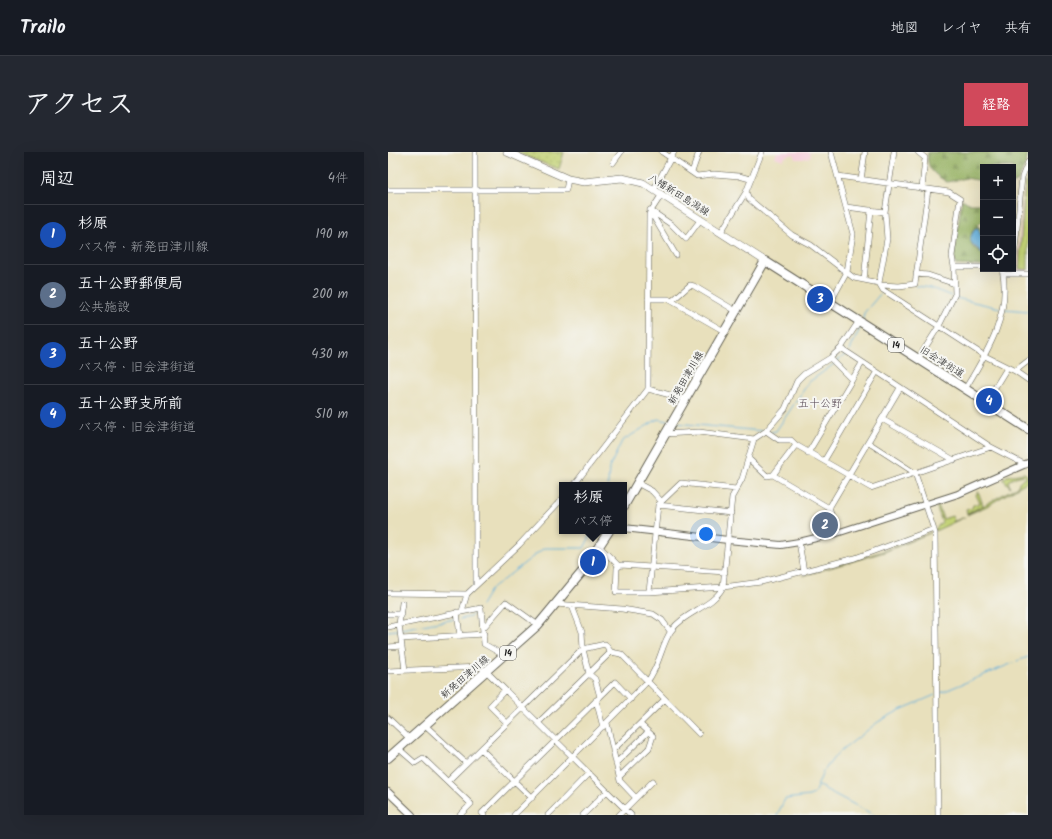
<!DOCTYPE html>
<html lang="ja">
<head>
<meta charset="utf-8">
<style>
	:root { --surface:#171b24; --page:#242831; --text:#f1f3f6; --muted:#9ea1a6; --line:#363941; --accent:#d1495b }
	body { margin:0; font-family:Kalam,"Klee One",sans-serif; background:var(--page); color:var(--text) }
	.controls { position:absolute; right:12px; top:12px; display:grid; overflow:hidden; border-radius:0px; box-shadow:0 4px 16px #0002 }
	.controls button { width:36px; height:36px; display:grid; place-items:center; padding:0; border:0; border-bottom:1px solid var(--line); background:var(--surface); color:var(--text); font:20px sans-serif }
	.you { position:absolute; left:318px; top:382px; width:14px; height:14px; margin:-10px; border:3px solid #fff; border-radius:50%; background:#1a73e8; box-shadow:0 0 0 6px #1a73e833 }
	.badge { display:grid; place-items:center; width:26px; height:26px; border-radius:50%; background:var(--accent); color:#fff; font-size:13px; font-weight:700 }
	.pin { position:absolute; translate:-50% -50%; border:2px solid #fff; box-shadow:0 1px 4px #0006 }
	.popup { position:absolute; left:171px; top:330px; width:68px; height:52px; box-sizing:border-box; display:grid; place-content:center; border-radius:0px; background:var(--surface); filter:drop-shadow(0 1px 3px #0005); font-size:13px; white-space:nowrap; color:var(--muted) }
	.popup b { font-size:15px; color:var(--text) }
	.popup::after { content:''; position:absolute; left:50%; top:100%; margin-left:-8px; border:8px solid transparent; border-top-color:var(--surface) }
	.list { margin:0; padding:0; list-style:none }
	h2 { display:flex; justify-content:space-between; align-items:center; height:52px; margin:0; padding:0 16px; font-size:17px }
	h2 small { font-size:13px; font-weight:400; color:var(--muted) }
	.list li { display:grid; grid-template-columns:26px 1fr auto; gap:12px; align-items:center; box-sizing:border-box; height:60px; padding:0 16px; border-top:1px solid var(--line) }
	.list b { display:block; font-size:15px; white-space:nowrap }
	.list p { margin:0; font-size:13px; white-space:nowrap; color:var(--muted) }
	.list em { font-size:13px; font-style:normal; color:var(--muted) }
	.icon { flex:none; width:22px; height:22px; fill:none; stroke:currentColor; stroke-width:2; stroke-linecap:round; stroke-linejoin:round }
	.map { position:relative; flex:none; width:640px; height:663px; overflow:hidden; border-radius:0px }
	header { display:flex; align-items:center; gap:24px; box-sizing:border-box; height:56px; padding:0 20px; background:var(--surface); border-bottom:1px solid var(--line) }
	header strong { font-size:19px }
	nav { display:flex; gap:22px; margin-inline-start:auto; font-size:14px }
	.intro { display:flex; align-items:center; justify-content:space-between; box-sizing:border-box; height:96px; padding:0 24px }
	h1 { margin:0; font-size:28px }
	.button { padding:10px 18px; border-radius:0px; background:var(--accent); color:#fff; font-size:14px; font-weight:700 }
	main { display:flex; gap:24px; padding:0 24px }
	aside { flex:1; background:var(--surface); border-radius:0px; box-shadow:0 4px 16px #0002 }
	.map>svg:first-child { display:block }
	.built { fill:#f5cfda }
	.grass { fill:url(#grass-tufts); stroke:#6f7648 }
	.forest { fill:url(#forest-firs); stroke:#5a6841 }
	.park { fill:url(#park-dots); stroke:#6f7648 }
	.garden { fill:#c2d174; stroke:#6f7648 }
	.water { fill:#62afdc; stroke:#3f667c }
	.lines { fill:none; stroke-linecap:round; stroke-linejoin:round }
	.stream { stroke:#62afdc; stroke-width:1 }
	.minor-casing { stroke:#636154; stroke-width:6 }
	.tertiary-casing { stroke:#636154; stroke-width:8 }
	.secondary-casing { stroke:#636154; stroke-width:8 }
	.primary-casing { stroke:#636154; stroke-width:10 }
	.minor { stroke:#fff; stroke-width:5 }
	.tertiary { stroke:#fff; stroke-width:6 }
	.secondary { stroke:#fff; stroke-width:7 }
	.primary { stroke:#fff; stroke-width:8 }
	.labels { text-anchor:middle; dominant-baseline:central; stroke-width:4; stroke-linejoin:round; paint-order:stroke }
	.shield { fill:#f6f6f2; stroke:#5d5d5c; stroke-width:1 }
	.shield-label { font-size:9px; font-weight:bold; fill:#1c1c1c }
	.street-label { font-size:10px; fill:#1c1c1c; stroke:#f6f6f2 }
	.neighbourhood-label { font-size:11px; fill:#564753; stroke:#f6f6f2 }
</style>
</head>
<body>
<header>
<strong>Trailo</strong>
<nav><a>地図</a><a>レイヤ</a><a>共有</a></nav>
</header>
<div class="intro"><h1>アクセス</h1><a class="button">経路</a></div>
<main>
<aside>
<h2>周辺<small>4件</small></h2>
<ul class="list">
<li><span class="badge" style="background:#1a4fb4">1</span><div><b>杉原</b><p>バス停 · 新発田津川線</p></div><em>190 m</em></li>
<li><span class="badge" style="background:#5c6f8a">2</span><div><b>五十公野郵便局</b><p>公共施設</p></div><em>200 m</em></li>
<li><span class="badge" style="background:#1a4fb4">3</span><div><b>五十公野</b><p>バス停 · 旧会津街道</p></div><em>430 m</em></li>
<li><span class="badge" style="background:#1a4fb4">4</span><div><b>五十公野支所前</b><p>バス停 · 旧会津街道</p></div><em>510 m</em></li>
</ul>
</aside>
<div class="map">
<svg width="640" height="663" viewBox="0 0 640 663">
	<defs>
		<pattern id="grass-tufts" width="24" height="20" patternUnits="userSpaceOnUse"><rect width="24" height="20" fill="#c2d174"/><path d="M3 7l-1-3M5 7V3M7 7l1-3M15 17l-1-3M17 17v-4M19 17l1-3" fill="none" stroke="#a6b364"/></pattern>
		<pattern id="forest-firs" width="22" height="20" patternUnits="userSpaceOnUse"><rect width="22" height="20" fill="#99b366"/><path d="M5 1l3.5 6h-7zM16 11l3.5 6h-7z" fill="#839958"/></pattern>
		<pattern id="park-dots" width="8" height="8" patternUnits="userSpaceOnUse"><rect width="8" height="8" fill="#c2d174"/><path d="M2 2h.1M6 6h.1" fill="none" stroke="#a6b364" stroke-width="1.8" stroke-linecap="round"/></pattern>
	</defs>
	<rect width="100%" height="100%" fill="#f6f6f2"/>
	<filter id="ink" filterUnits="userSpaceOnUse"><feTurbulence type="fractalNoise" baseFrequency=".025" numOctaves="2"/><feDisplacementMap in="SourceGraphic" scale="8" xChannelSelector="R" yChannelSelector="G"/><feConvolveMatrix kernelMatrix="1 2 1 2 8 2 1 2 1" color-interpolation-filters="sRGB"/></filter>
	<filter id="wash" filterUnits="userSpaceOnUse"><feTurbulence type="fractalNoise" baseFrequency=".012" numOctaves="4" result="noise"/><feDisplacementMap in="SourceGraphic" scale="16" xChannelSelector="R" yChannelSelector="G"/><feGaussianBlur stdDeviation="0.9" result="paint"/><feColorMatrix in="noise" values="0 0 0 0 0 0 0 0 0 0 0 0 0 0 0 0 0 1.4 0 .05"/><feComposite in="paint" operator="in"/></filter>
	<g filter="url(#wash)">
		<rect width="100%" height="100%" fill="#e8e0bc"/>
		<!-- built -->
		<path class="built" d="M389,0H424L421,1L422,5L415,7H408L406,2L397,5L395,8L387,5Z
			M640,16V120L629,119L635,42Z"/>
		<!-- grass -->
		<path class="grass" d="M636,321L639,323L640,329L599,354L579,363L630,334L631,330L635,326H638L635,323L627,325L620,329L622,335L615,327L619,324Z
			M590,339L595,353L579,362L578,358L584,356L585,353L592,351L588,343Z
			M550,353L555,367L564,364L566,368L564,370L577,365L547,379V377L554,370L549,356Z
			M544,380L496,400L414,424L499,398Z"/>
		<!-- forest -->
		<path class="forest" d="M540,0H640C640,10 633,20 630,29L625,32V15H595V29L578,26L559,30C546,22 538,17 540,0Z
			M574,47L582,52H595V68L589,74L595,77V89L591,78L587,76L584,80V94L595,102V114L568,113L566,103Z"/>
		<!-- park -->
		<path class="park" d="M126,0H176L171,17Z"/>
		<!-- garden -->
		<path class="garden" d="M640,19V118L631,117L636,43Z"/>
		<!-- water -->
		<path class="water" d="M588,76H590L595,89V102C586,92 576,91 588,76Z"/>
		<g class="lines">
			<!-- stream -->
			<path class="stream" d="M528,134L543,136L563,144
				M568,146L612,156
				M617,157L640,159
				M475,167L476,161L493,141
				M462,198L473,174
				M448,210L458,202
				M287,271L374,279
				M383,280L388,279L421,230L446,212
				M220,333L221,316L234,289L270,267L280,269
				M93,453L102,438L156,396H196L205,379
				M72,467L82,465L87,460
				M13,477L67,467
				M0,479L10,478
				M629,509L640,505
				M552,541L625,511
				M431,634L486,663
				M389,663L397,647L421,644L426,642L435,620L448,603L490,570L512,558L547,543"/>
		</g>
	</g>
	<g filter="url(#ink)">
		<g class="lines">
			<!-- minor casing -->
			<g class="minor-casing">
				<path id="minor" d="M87,0L88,433
					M274,0L309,24L326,22L351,24L362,27
					M506,0L497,60L499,87L491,131L495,138L597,204L627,219L640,228
					M530,0L537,6L534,37
					M225,11L233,0
					M304,20L311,0
					M450,24L561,40L572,47L564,104L566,115L567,142L551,174L530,207
					M473,28L477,0
					M266,37L286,0
					M0,38H178L180,27
					M358,40L361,47L404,83L423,93L466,126L491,131
					M458,55L497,60
					M262,58L284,73L298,87L313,67
					M262,59L288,103
					M333,80L358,40L374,0
					M566,115H595
					M625,117L634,25L640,10
					M528,122L540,123L567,132
					M615,122H640
					M476,128L483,58
					M493,133L511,134L527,132L540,38
					M260,147H280L336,179
					M284,149L302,133L306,134L348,159
					M442,151L459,120L465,82L443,0
					M453,196L603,295L638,313
					M442,206L464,228
					M627,219L640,209
					M260,237L297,247
					M577,237C599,201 624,161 614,117
					M598,250L619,216
					M494,267L566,308
					M378,279L391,288H403L408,293
					M277,282L311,280L366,287L378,279L397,257L409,229L416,222L442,206L453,196L471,169
					M481,291L527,321L547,381L550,663
					M420,301L474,211
					M361,307L379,324L385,323L441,356L449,381
					M436,309L488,221
					M385,323L408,293L483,336L603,295
					M249,331L264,339L273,349
					M186,333L260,237L261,62L274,42
					M270,353L343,361
					M441,356L512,236
					M411,390L416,420
					M211,394L231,414
					M337,420L233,413L229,416L228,440H261L335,435L373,430L467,406L546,377
					M261,440L270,353L293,331L348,337
					M0,441L79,442
					M14,451L11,472L17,518
					M167,452L234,457L265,462L274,468L282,479
					M184,454L194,480L195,497L201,522L207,527L212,545
					M74,459L79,442L131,393L174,347
					M69,460L72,484
					M0,462H13
					M0,475L93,456L96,492L117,504
					M96,475L118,450L150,473
					M13,487L96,482
					M0,495L14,494
					M0,519L92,515L98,519L243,663
					M117,538L102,554L119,571
					M208,548L215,575
					M0,566L21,586
					M150,571L223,500
					M219,571L232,629L248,646
					M37,573L78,611
					M10,596L27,611L35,606L83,652L72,663
					M93,597L144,646
					M225,598L277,547
					M228,611L260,580
					M231,625L261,596L265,584L252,572
					M60,629L195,497L217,492L223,500L233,502L311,582
					M96,663L94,661L227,530L243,547
					M126,663L259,530C272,514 273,493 283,479C296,460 325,455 335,435L344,345L354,327L366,287
					M160,663L201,621
					M195,663L219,639
					M231,663L265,629"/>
			</g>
			<!-- tertiary casing -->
			<g class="tertiary-casing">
				<path id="tertiary" d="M236,376L340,388L393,393L411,390L449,381L570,342L640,311
					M0,640L24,663"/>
			</g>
			<!-- secondary casing -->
			<g class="secondary-casing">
				<path id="secondary" d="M119,0L180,27L196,30L234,26L255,31L377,109"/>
			</g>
			<!-- primary casing -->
			<g class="primary-casing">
				<path id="primary" d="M236,354L377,109L640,277
					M0,606L150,473L194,420L221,379"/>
			</g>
			<!-- minor -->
			<use href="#minor" class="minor"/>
			<!-- tertiary -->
			<use href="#tertiary" class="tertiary"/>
			<!-- secondary -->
			<use href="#secondary" class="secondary"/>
			<!-- primary -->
			<use href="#primary" class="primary"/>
		</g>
	</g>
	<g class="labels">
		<!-- shield labels -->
		<g class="shield">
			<rect x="500" y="186" width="16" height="14" rx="3"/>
			<rect x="112" y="494" width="16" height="14" rx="3"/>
		</g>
		<g class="shield-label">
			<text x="508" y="193">14</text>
			<text x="120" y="501">14</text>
		</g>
		<!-- street labels -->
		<g class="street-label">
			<text transform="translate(291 43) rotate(32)">八幡新田島潟線</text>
			<text transform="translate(554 210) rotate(32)">旧会津街道</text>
			<text transform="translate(298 226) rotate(-60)">新発田津川線</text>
			<text transform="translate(77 525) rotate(-41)">新発田津川線</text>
		</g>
		<!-- neighbourhood labels -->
		<g class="neighbourhood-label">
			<text x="432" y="252">五十公野</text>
		</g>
	</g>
</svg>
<div class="controls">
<button>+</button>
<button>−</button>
<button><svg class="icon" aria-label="locate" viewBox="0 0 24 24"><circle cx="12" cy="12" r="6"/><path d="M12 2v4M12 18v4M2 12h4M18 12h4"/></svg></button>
</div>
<div class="you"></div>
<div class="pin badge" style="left:205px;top:410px;background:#1a4fb4">1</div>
<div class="popup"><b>杉原</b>バス停</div>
<div class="pin badge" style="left:437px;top:373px;background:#5c6f8a">2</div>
<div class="pin badge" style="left:432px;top:147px;background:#1a4fb4">3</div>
<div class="pin badge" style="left:601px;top:249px;background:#1a4fb4">4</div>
</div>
</main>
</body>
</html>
